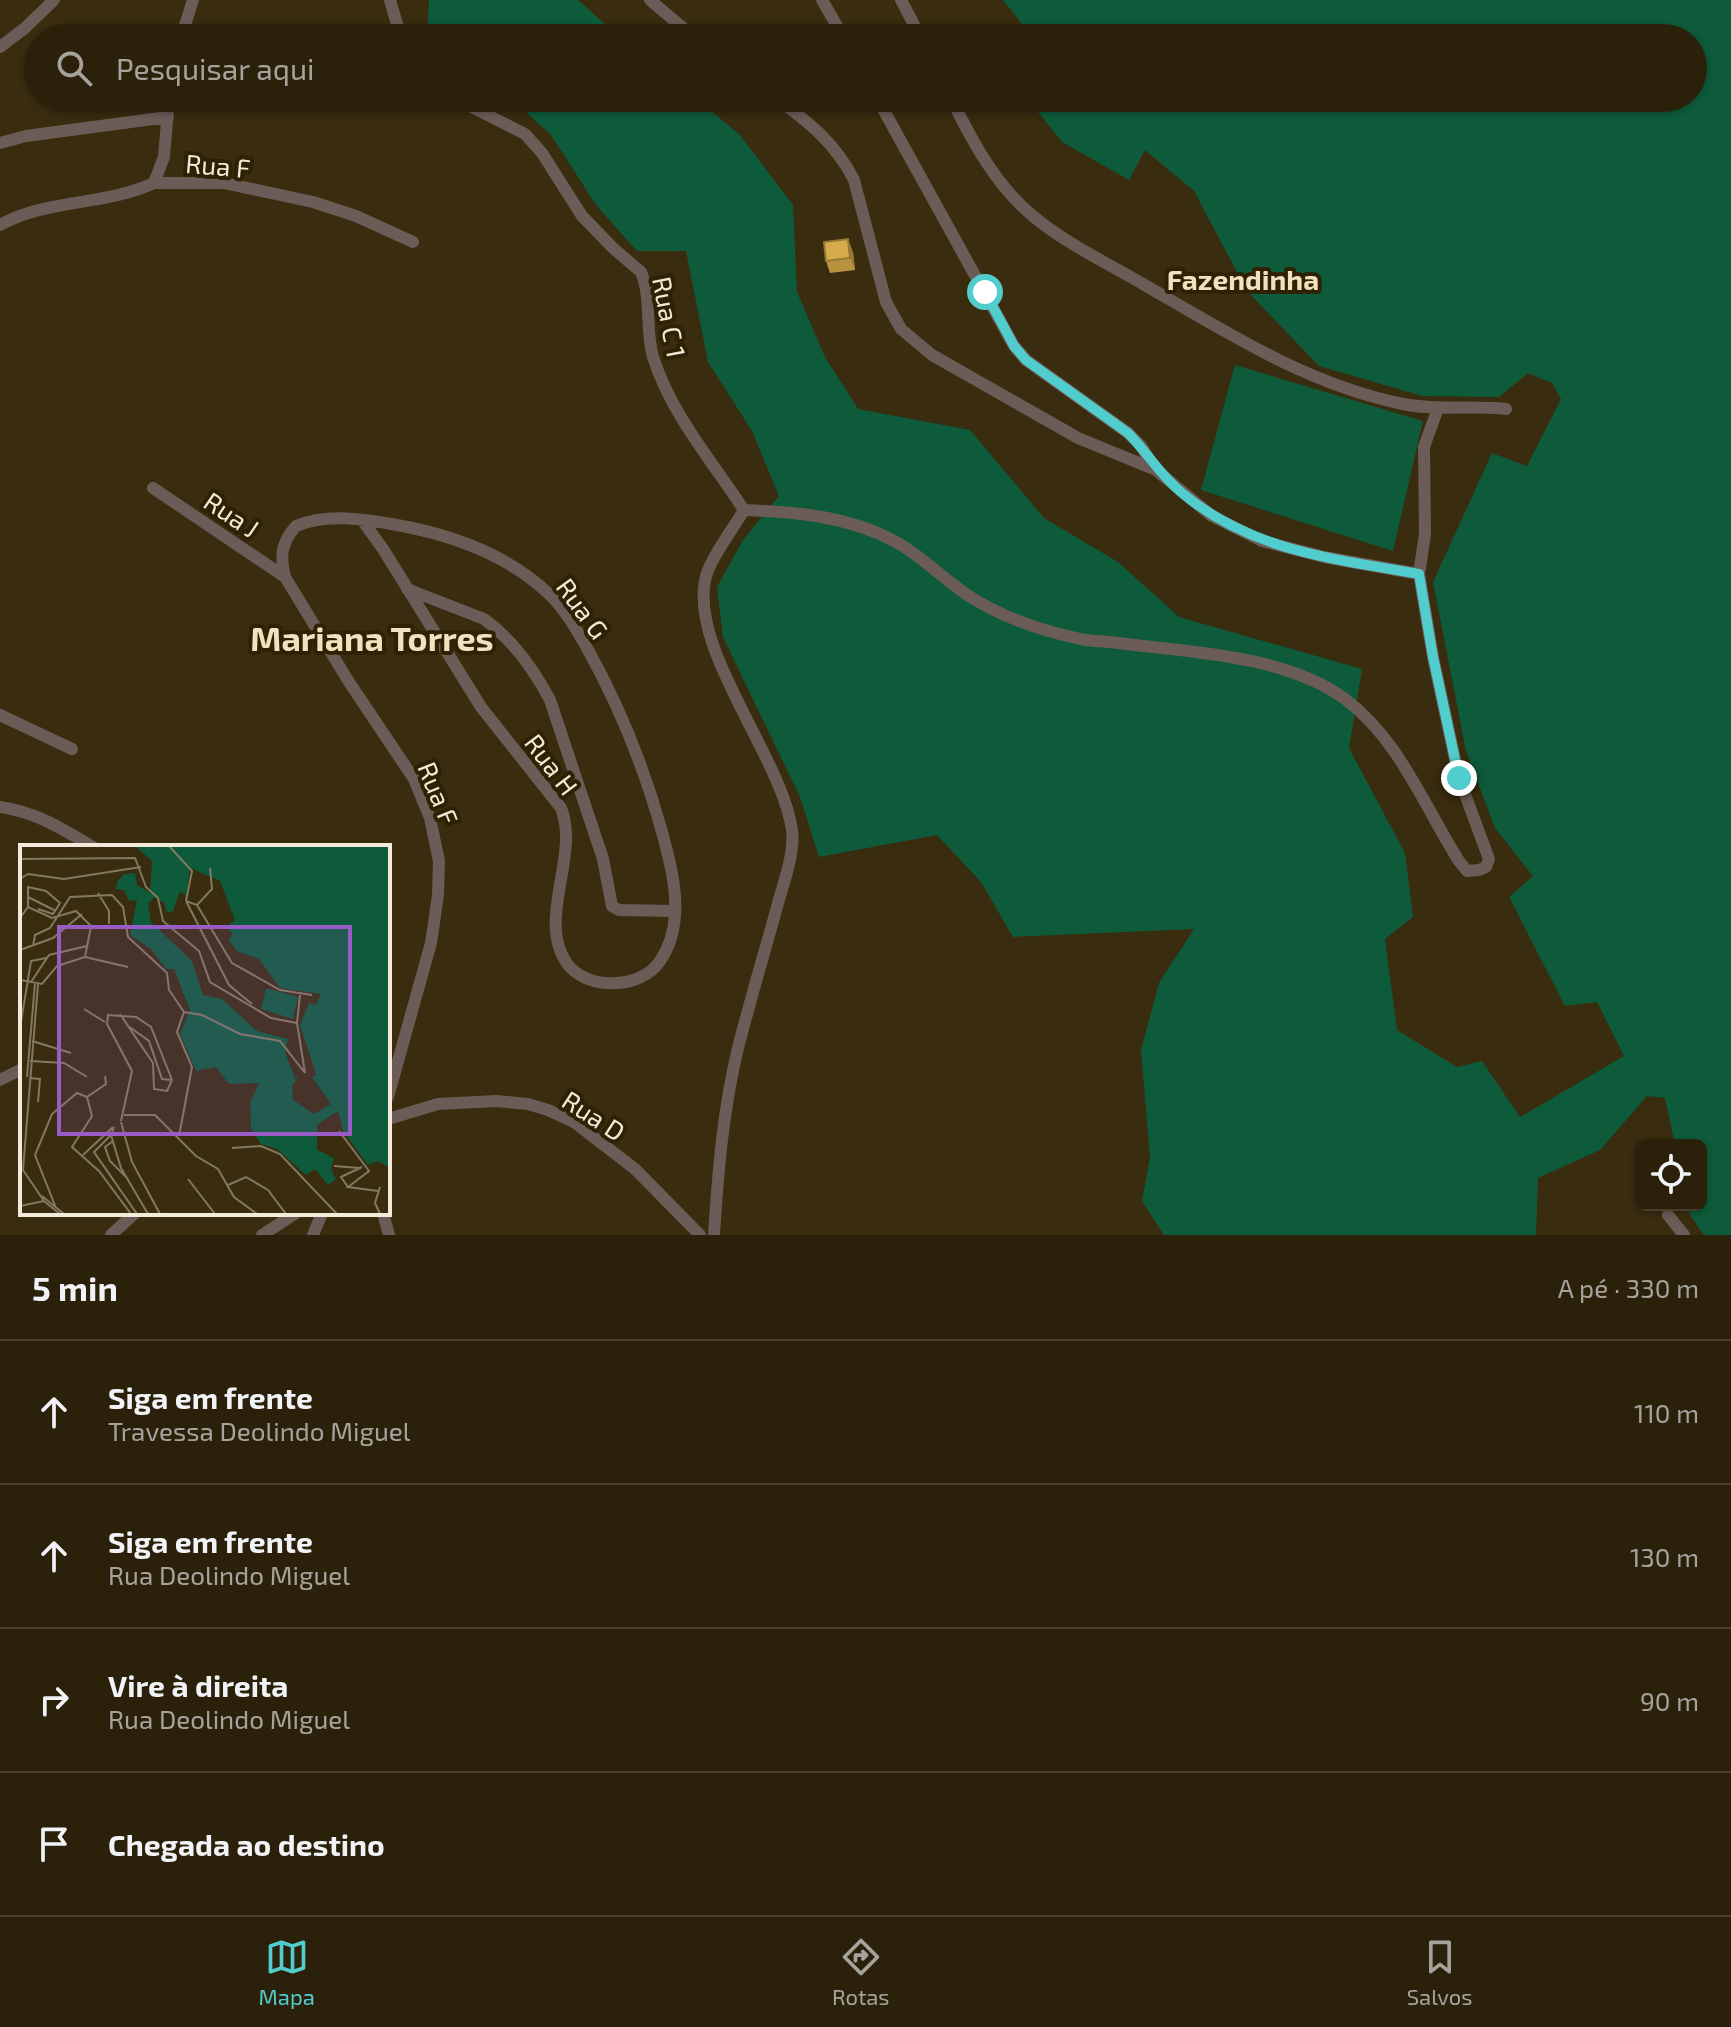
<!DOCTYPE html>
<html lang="pt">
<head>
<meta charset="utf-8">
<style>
	:root { --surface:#2b210b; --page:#372e19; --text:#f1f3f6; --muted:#a6a39d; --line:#473e2c; --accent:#52cdcd }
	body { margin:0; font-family:"Exo 2",sans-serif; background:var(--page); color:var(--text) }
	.controls { position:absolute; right:24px; bottom:24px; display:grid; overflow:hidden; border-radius:12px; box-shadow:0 2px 6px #0004 }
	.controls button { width:72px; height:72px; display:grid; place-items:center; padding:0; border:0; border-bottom:2px solid var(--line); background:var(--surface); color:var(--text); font:40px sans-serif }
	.stop { position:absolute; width:24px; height:24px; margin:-18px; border:6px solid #52cdcd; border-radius:50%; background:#fff }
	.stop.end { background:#52cdcd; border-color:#fff; box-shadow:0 2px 8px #0008 }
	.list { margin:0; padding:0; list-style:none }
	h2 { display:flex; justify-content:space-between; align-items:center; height:104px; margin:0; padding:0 32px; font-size:34px }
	h2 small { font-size:26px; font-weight:400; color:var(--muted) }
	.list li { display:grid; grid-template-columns:52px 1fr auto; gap:24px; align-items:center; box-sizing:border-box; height:144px; padding:0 32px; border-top:2px solid var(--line) }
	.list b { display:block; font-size:30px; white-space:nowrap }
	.list p { margin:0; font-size:26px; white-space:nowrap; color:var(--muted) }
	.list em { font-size:26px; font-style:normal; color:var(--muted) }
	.icon { flex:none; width:44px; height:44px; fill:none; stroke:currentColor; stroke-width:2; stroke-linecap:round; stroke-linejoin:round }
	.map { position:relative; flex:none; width:1731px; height:1235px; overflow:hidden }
	.search { position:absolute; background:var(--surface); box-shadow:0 2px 6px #0004; left:24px; right:24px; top:24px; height:88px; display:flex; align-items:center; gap:20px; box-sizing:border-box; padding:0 28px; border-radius:44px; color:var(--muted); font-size:30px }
	.sheet { height:680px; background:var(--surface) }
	nav { display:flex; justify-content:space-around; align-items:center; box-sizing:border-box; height:112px; border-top:2px solid var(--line); background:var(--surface); font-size:22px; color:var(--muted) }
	nav a { display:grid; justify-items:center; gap:4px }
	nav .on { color:var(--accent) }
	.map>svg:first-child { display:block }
	.green { fill:#0d5b3a }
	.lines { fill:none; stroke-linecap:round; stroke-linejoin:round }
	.minor { stroke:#6c5c58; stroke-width:12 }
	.wall { fill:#b79340 }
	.shaded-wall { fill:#957834 }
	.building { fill:#d5ab4b; stroke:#957834; stroke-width:2 }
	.route { stroke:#52cdcd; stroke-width:10 }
	.labels { text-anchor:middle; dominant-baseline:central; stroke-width:8; stroke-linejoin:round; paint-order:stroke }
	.street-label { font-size:26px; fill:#f3ebda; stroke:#2f2204 }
	.neighbourhood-label { font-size:28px; font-weight:bold; fill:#f2e1bf; stroke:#2f2204 }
	.district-label { font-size:34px; font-weight:bold; fill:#f2e1bf; stroke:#2f2204 }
	.inset-road { fill:none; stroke:#837860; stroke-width:2 }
	.view { fill:#995cc6; fill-opacity:0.15; stroke:#995cc6; stroke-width:4 }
	.inset-edge { fill:none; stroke:#f3ebda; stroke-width:4 }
</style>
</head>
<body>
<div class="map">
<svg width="1731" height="1235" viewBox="0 0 1731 1235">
	<rect width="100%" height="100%" fill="#392c0f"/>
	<!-- green -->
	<path class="green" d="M429,0H578L621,38H427Z
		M1003,0H1731V1235H1704L1690,1215L1688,1205H1701V1145H1675L1665,1098L1647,1096L1600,1150L1538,1178L1536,1235H1164L1142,1201L1150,1157L1141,1050L1159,983L1194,929L1013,937L981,882L937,835L819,857L800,797L723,637L717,587L743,540L779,496L752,431L708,362L686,251H637L596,205L551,135L526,112L492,98H695L739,134L793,205L797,292L825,357L858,409L970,430L1044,518L1118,562L1179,617L1362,669L1349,748L1405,853L1413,917L1385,939L1397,1030L1457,1067L1482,1061L1520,1117L1624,1056L1597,1002L1565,1006L1509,897L1533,876L1495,828L1466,751L1433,582L1492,453L1527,466L1561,399L1552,383L1528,373L1499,397L1422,396L1319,366L1247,291L1194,191L1145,150L1129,180L1062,142L1027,98H1693V38H1033Z
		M1235,365L1423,421L1393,551L1201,490Z"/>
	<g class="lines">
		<!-- minor -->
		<path class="minor" d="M390,0L401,38
			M650,0L695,38
			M822,0L844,38
			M901,0L921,38
			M181,38L193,0
			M0,47L25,28L54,0
			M454,98L525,134L542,153L582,216L613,248L641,272C652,298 645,330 653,357C671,414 712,461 744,510
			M877,98L1014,346L1026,360L1128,433L1141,446L1156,470
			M951,98C972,141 996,186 1034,217C1067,244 1107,263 1143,284C1226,332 1308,385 1403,404C1437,411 1472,405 1506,409
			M0,143L26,136L168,117
			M154,183H224L313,202L356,216L413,242
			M0,225C46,199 104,206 154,183L164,157L169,98
			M153,488L285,577
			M744,510C796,512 849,516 896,542C922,556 944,580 969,596C1000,616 1040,630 1076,638C1089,642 1104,641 1118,643C1188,652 1286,655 1345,699C1399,739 1424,806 1459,861L1467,871L1479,870L1486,867L1489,859L1459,778L1433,657L1419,574L1324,557L1262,541L1212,516L1156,470L1078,438L932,355L901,329L886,302L854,180C835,142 809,123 776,98
			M362,520L383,549L481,707L561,808C580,855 537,919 566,962C585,991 641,990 660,961C669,948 674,930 675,915C677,887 669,858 662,832C644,767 620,707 587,648C576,629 565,609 549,594C507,554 453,535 397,525C365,519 327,513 296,526C281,543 280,556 285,577L349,682L414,779L430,818L439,861L438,895L431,943L388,1097
			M1419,574L1425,534L1424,447L1438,408
			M407,589L484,619C512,639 534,670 550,700L603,859L612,906L619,910L675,911
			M0,715L72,749
			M0,807C36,812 63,829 93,847
			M0,1080L22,1069
			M388,1119L438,1104L496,1101L528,1104L548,1110L574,1122L635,1169L700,1235
			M383,1213L389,1235
			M1668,1215L1684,1235
			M111,1235L135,1213
			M262,1235L296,1213
			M313,1235L322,1213
			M714,1235C718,1172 723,1110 738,1048C750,1001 764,954 777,907C783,884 795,854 792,830C782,756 684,644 707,573C714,553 733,529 744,510"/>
	</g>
	<!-- wall -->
	<path class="wall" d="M853,252L855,270L830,273L826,261Z"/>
	<!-- shaded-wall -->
	<path class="shaded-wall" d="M848,239L853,252L855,270L850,258Z"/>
	<!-- building -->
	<path class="building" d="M848,239L850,258L826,261L824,242Z"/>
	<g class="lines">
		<!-- route -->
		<path class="route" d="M985,292L1014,346L1026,360L1128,433C1148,453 1158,473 1182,493C1252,551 1331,558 1419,574L1433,657L1459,778"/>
	</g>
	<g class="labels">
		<!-- street labels -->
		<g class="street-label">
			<text transform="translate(218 165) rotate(5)">Rua F</text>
			<text transform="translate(670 317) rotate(79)">Rua C 1</text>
			<text transform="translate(232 514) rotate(34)">Rua J</text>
			<text transform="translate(583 608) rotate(54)">Rua G</text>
			<text transform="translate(552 764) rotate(53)">Rua H</text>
			<text transform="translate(439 793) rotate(68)">Rua F</text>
			<text transform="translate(594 1115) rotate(33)">Rua D</text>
		</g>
		<!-- neighbourhood labels -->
		<g class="neighbourhood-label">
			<text x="1243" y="279">Fazendinha</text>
		</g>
		<!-- district labels -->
		<g class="district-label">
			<text x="372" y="637">Mariana Torres</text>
		</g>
	</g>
	<!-- overview -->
	<g transform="translate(20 845)">
		<rect width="370" height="370" fill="#392c0f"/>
		<path d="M25,1H370V323L358,316L348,320L323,286L318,266L297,280V305L314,313L311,324L316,334L308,340L295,324L286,330L257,304L241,299L231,284L230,258L239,238L209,239L196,222L176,226L160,189L170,165L154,124H146L131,104L110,90L117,55L109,56L104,45L96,44L97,37L104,29L115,28L117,40L130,48L132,16L115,1ZM170,23L200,36L215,75L207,81L213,90L208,94L217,106L239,114L260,143L301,149L296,160L289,158L280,180L296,229L292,232L311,259L294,269L273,255L272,240L276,236L265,207L268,194L237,186L202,154L183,150L172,116L131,77L128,58L135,52L144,58L147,68L153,66L160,46L166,51ZM246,143L278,152L273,174L241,164Z" fill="#0d5b3a" fill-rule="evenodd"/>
		<path class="inset-road" d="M149,1L172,26L166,56M0,14L115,13L126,42L138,53L143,76L179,106L190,137L251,173L277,178L285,228M0,34L8,29L44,34L121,22M78,48L89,66V79M8,52L36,66M166,56L177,60L212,118L260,145L292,150M166,56L209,140L232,159M177,60L192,44L190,23M8,61V42L26,46L40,58L33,69L18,64M0,73L8,62L32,73L56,66L71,81L65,112L37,121L22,139L0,135M13,101L15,90L30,83L50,52L92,50L103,62L108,92L147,128L149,145L164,167M0,105L33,93L62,69M65,112L108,122M11,137L29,110L67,101M18,139L3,325L24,356M64,164L85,177M164,167L182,170L220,189L260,196L285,228M100,169L133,218L134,244L147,246L152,235M277,178L280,150M108,181L129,196L142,234L152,235M0,183L11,116L26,113M12,196L51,208M10,216L44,218L67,232M7,232L15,138M9,233L20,234L18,257M67,252L86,239L85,231M104,270H135L176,311L198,324L214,352L237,369M101,276L112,226L87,179L88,170L116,172L131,182L152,235M101,277L112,317L140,369M94,282L91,290L101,323L128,369M319,286L349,326L328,342L358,346M91,290L74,307L117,369M159,291L172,222L157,187L164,167M93,296L85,302L90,316L106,332M212,303L241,301L260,309L317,369M63,310L93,282M314,321L339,323M168,334L195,369M208,340L226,332L248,345L266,369M328,342L321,332L342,322M360,342L355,358L360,369M22,351L44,369M0,361L24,356L40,369M36,363L15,310L32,269L57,248L67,252L72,271L52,302L79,326L111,369"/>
		<path class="view" d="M39,82H330V289H39Z"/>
		<rect width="370" height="370" class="inset-edge"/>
	</g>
</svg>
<div class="controls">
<button><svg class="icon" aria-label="locate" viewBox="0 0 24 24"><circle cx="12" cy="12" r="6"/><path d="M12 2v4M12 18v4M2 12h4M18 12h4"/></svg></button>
</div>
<div class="stop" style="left:985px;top:292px"></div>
<div class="stop end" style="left:1459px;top:778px"></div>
<div class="search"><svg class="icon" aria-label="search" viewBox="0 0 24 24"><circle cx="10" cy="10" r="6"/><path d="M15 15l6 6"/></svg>Pesquisar aqui</div>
</div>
<section class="sheet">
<h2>5 min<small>A pé · 330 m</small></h2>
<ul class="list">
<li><svg class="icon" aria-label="ahead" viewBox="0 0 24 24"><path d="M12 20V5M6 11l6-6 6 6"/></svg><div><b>Siga em frente</b><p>Travessa Deolindo Miguel</p></div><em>110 m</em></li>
<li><svg class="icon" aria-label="ahead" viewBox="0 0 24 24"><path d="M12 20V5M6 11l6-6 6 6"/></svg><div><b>Siga em frente</b><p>Rua Deolindo Miguel</p></div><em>130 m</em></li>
<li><svg class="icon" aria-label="right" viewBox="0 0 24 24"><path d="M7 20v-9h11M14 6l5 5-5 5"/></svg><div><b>Vire à direita</b><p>Rua Deolindo Miguel</p></div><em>90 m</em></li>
<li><svg class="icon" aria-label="arrive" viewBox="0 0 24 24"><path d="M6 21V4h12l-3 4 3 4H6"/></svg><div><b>Chegada ao destino</b></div></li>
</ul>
</section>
<nav>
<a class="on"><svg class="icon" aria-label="map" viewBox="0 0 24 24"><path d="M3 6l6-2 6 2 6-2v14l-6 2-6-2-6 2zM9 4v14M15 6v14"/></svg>Mapa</a>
<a><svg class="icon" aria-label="directions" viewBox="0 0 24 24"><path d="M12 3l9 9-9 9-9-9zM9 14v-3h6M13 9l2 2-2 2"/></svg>Rotas</a>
<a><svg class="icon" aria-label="saved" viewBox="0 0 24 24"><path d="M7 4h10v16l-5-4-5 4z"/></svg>Salvos</a>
</nav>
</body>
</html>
